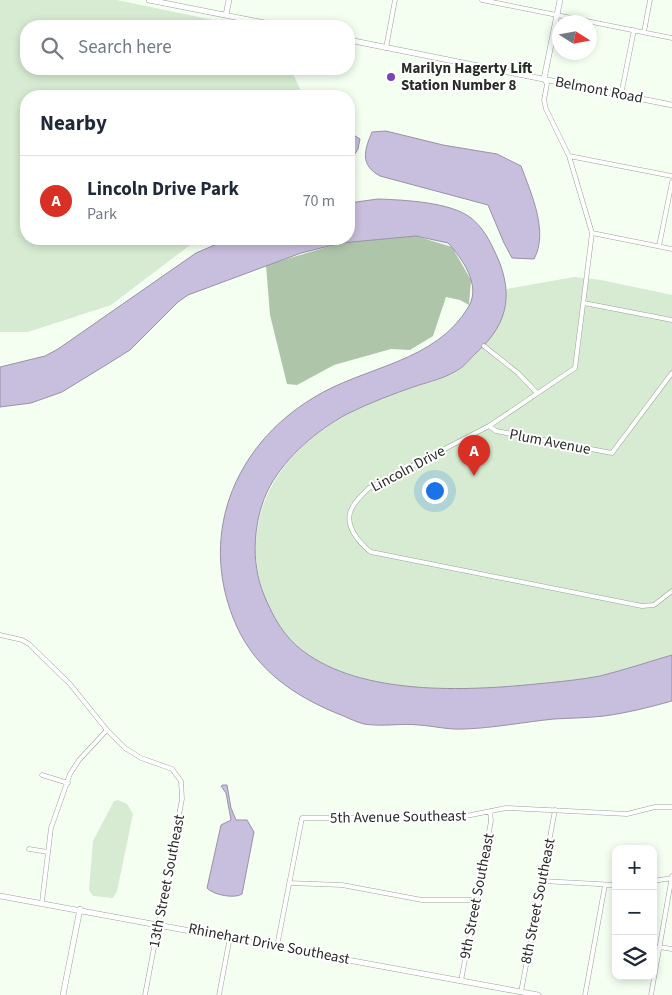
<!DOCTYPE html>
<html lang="en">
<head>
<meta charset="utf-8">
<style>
	:root { --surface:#fff; --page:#f6f6f7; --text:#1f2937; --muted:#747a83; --line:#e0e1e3; --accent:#d93025 }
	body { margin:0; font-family:"Source Sans 3",sans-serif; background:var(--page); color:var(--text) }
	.controls { position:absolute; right:15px; bottom:15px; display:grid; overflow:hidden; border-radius:10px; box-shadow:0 2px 8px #0003 }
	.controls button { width:45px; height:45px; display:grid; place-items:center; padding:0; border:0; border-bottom:1px solid var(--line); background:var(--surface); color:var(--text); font:25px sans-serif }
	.compass { position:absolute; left:552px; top:15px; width:45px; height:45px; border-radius:50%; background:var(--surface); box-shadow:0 2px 8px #0003; rotate:101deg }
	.you { position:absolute; left:434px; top:490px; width:18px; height:18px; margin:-12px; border:4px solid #fff; border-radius:50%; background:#1a73e8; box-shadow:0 0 0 8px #1a73e833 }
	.badge { display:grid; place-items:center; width:32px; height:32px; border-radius:50%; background:var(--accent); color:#fff; font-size:16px; font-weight:700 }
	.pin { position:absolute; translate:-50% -41px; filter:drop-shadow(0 1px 2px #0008) }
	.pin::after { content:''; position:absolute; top:26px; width:18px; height:15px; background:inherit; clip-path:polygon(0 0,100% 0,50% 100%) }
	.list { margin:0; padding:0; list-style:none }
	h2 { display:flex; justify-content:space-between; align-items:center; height:65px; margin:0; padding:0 20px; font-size:21px }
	h2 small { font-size:16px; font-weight:400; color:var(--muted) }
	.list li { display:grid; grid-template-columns:32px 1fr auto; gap:15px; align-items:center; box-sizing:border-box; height:90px; padding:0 20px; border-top:1px solid var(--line) }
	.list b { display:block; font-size:19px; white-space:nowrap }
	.list p { margin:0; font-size:16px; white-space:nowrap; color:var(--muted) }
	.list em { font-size:16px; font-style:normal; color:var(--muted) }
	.icon { flex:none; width:28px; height:28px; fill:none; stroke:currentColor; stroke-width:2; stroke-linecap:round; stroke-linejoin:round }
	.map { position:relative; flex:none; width:672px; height:995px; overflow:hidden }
	.search { position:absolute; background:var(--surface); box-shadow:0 2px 8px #0003; left:20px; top:20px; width:335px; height:55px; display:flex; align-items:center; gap:12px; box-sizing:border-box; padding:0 18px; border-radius:20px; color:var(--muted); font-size:19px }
	.panel { position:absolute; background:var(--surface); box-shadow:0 2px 8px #0003; left:20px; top:90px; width:335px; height:155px; border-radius:20px }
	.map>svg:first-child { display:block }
	.green { fill:#d6ebd1 }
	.forest { fill:#afc5aa }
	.water { fill:#c8bedd; stroke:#9892a6 }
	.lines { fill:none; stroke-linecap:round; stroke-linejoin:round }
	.street-casing { stroke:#97a495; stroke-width:5 }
	.secondary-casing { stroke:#97a495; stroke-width:6 }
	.street { stroke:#fff; stroke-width:4 }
	.secondary { stroke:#fff; stroke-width:5 }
	.poi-dot { fill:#7944bb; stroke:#fff; stroke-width:2 }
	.labels { text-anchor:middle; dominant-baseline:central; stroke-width:4; stroke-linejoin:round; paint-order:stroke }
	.poi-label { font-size:15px; font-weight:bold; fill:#272c26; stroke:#fff; text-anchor:start }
	.street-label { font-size:15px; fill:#272c26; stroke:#fff }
</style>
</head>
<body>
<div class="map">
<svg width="672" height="995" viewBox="0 0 672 995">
	<rect width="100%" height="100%" fill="#f4fff2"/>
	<!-- green -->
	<path class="green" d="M0,0H117L242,26H26V69H291L303,96H26V239H198L111,305L28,332H0Z
		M574,277L601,280L672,295V655C648,662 624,671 599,676C579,680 558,682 538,684C468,691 393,694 328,666C292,650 267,616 259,579C244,506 284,450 346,415C363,405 384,398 403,391C420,384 442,381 457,371C487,350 494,321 507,289Z
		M118,800L127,804L133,814L117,891L113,898L93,896L89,890L93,841L114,801Z"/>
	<!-- forest -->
	<path class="forest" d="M416,236L452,247L471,280L469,305L460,300L446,297L433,336L410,350L391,349L334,365L297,385L287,384L270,315L266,265L341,243Z"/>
	<!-- water -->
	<path class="water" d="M386,131L443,145L497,154L521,166C531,193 549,232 534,259L512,258L504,243L488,205L380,176C360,165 364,151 372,132Z
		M352,134L360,139L358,149L353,157L349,190V137Z
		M378,199C404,200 451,202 471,218C481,226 488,237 493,248C514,289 511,322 476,353C470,359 464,367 456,371C445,378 429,382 416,386C393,394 369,403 347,414C316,431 287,456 270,486C253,518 250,562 264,595C273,617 284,637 303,651C362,696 467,691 536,684C557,682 579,680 600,676C624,670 648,662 672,655V701C650,707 627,713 604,716C587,718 570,718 554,719C524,722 494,728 464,729C449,730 434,726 419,725C401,723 382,727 364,724C355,722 345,716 336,713C293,695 257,670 237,627C197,539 232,447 313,398C364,366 436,363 469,306C481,285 462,258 448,243L416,236L341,243L301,253L188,295L178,302L130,350L106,365L62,392L31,403L0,407V367L45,356L58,349L196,253L224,241L229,239H349V203Z
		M223,785H227L231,808L236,820H247L254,832L242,894C235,899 213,895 207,888L221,825L231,820L226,793L221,786Z"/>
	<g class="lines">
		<!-- street casing -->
		<g class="street-casing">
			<path id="street" d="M482,0L672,38
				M644,32L650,0
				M386,48L395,0
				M544,79L547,84L544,100L546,109L569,156L592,233L575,368L489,426L369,488C352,504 341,516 357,538C362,544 365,548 371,552L642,606L654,605L672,591
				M621,95L634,30
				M569,156L672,176
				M592,233L672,249
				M659,246L672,182
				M584,303L672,320
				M484,346L518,373L537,393
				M489,426L496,431L612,453L672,373
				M0,635L22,640L29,644L70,684L107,730L125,748L141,758L172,769L181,781L182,799L145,995
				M42,775L68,783
				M29,849L48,852
				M542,881L616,885
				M653,881L672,878
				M289,883L342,885L422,900H476
				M42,902L51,828L70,774L79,760L107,730
				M277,946L302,818H456L506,808L627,814L655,807H672
				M659,947L672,949
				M461,981L491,821L490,811
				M521,992L555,810
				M219,995L230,937
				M585,995L605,885
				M651,995L672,876"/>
		</g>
		<!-- secondary casing -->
		<g class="secondary-casing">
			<path id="secondary" d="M149,0L280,26
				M226,15L229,0
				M349,40L672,105
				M544,79L560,0
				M0,896L538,995
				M63,995L80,909"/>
		</g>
		<!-- street -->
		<use href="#street" class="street"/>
		<!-- secondary -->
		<use href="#secondary" class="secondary"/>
	</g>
	<!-- markers -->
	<circle class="poi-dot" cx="391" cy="77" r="5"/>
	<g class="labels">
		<!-- poi labels -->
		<g class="poi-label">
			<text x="401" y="68">Marilyn Hagerty Lift<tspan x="401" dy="17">Station Number 8</tspan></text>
		</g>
		<!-- street labels -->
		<g class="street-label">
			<text transform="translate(599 90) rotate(11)">Belmont Road</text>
			<text transform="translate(550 442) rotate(11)">Plum Avenue</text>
			<text transform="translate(408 469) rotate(-28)">Lincoln Drive</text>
			<text transform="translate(398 817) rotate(-1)">5th Avenue Southeast</text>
			<text transform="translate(167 881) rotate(-79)">13th Street Southeast</text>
			<text transform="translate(477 896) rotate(-79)">9th Street Southeast</text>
			<text transform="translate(538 901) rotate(-79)">8th Street Southeast</text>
			<text transform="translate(269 944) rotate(11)">Rhinehart Drive Southeast</text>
		</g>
	</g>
</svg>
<div class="controls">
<button>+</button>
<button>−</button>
<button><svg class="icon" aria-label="layers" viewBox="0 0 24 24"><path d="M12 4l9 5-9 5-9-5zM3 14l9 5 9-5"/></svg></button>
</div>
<svg class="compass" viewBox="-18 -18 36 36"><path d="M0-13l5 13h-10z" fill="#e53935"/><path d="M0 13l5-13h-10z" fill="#747a83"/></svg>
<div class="you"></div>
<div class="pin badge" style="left:474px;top:476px">A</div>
<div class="search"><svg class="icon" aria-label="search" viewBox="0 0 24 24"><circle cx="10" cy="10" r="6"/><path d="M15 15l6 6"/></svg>Search here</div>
<section class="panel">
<h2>Nearby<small></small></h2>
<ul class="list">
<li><span class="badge">A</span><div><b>Lincoln Drive Park</b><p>Park</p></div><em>70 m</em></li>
</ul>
</section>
</div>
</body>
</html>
